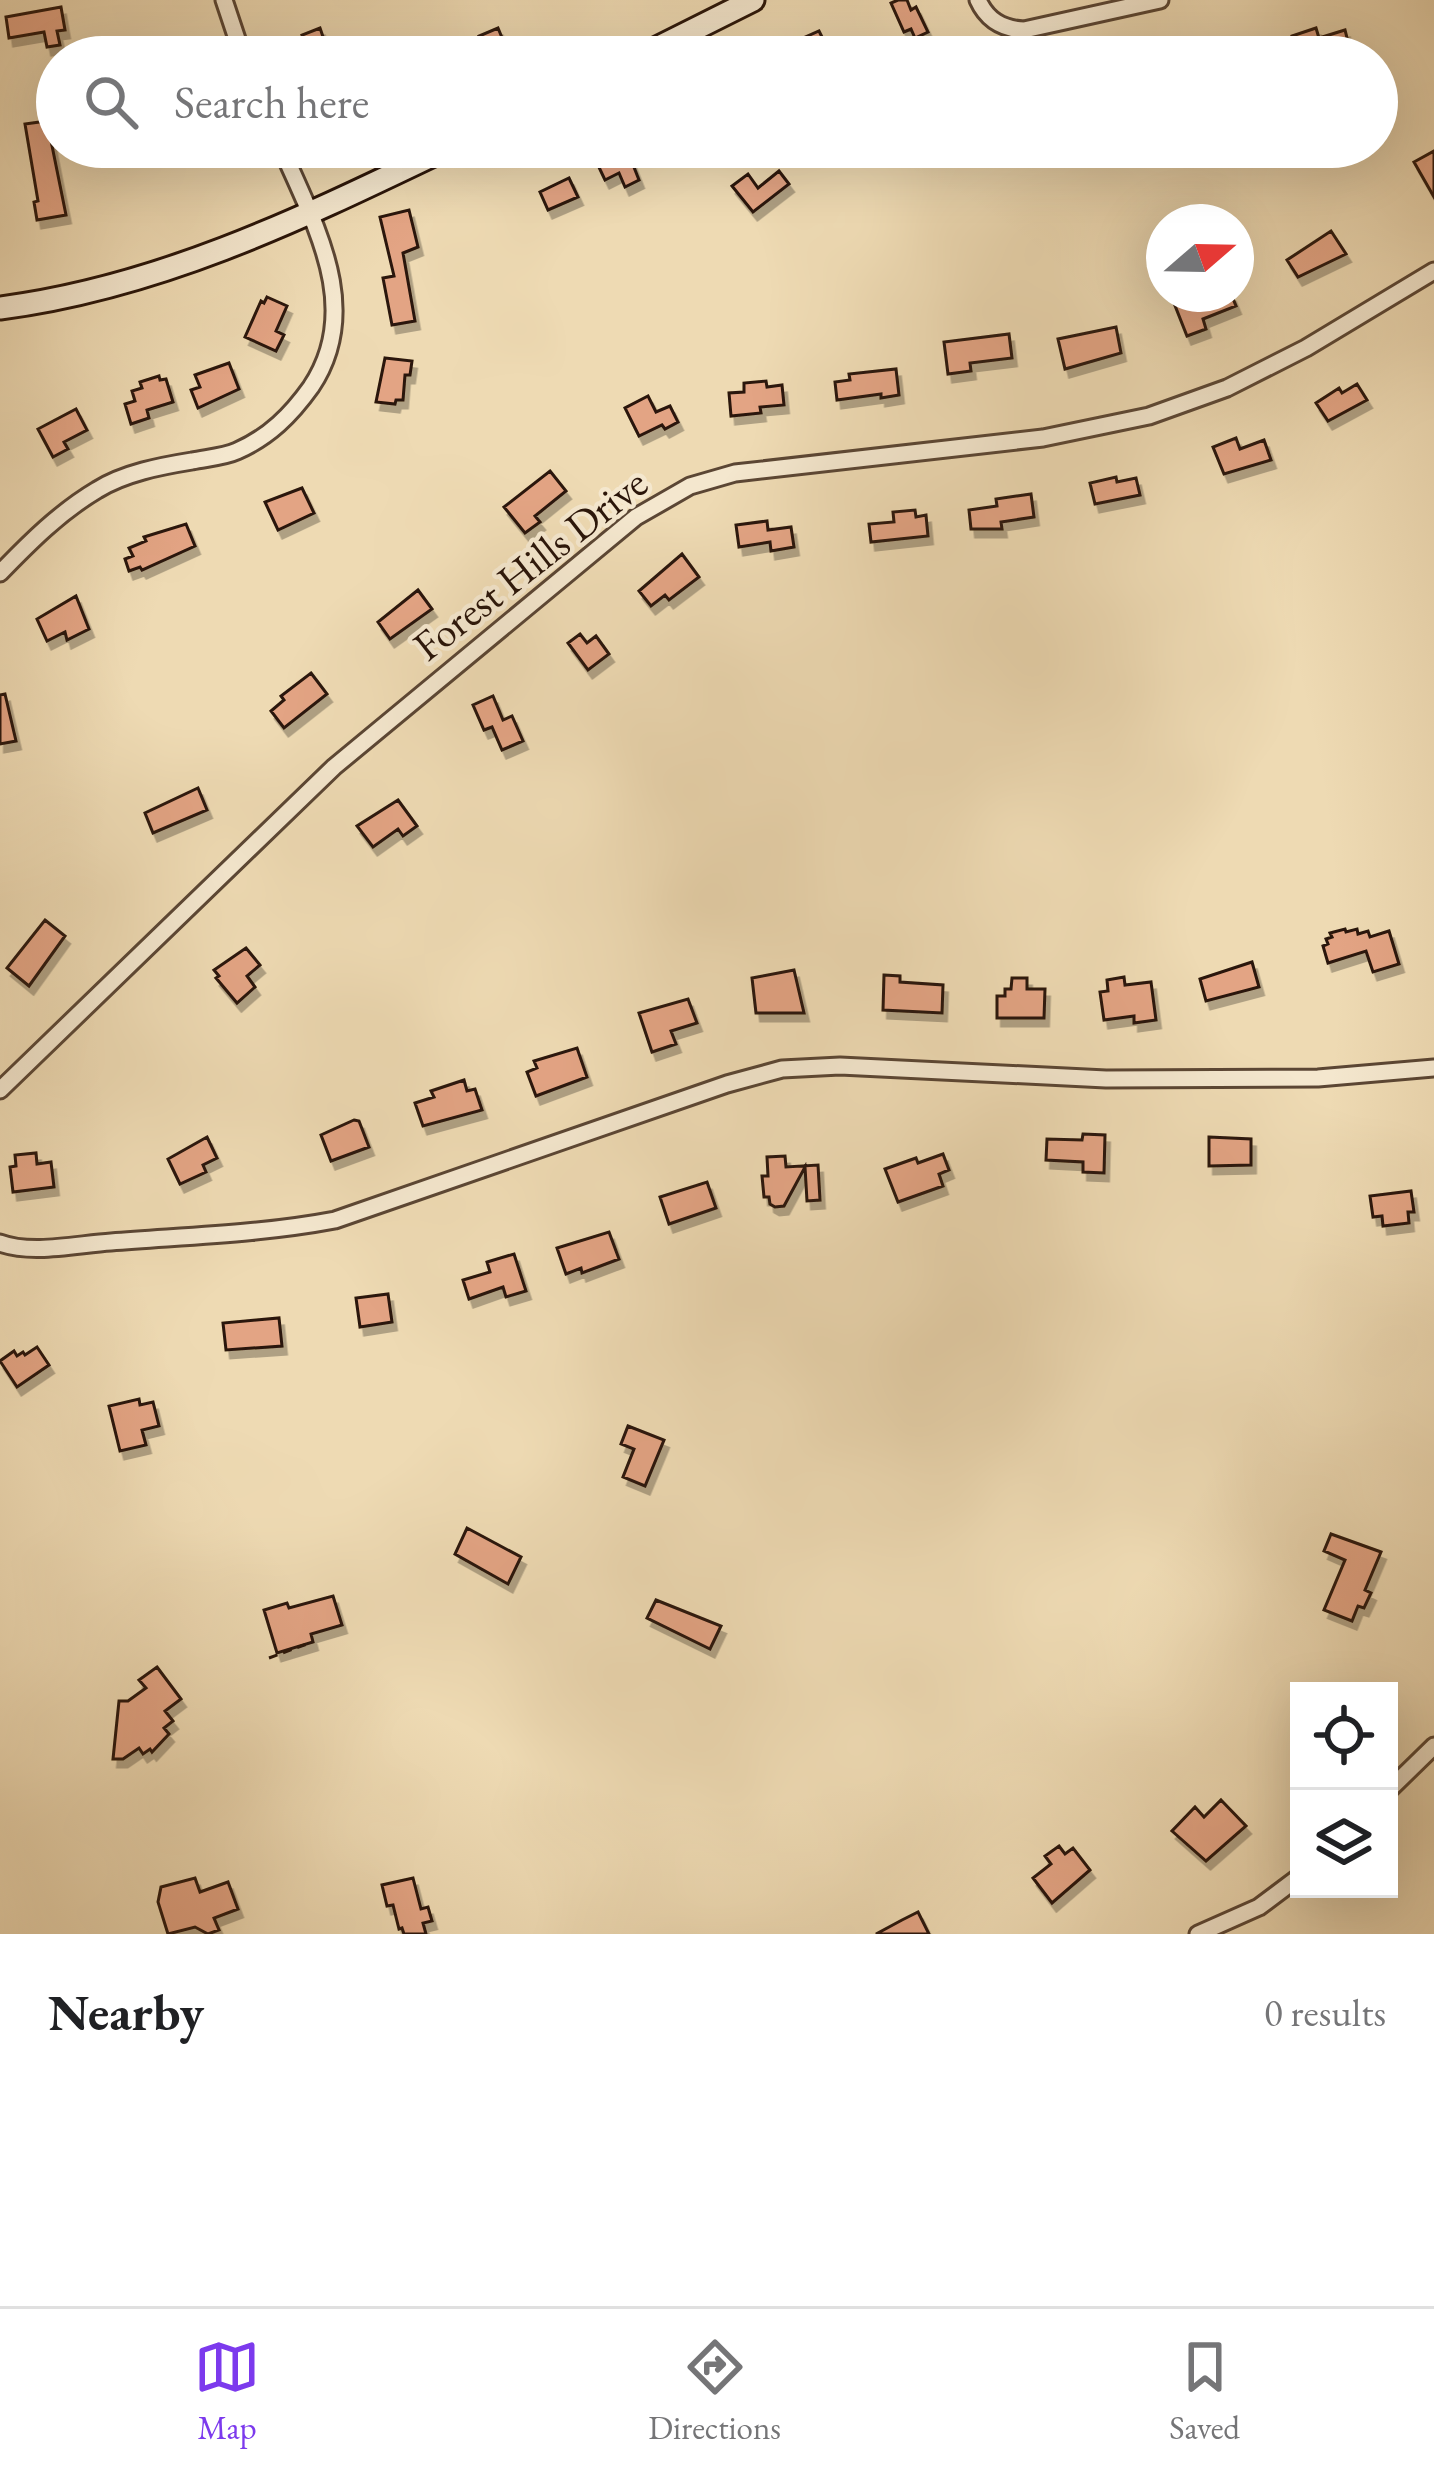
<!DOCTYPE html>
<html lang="en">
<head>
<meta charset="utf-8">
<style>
	:root { --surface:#fff; --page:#f2f2f2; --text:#202124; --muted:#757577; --line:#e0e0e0; --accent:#7c3aed }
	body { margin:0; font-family:"EB Garamond",serif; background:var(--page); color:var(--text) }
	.controls { position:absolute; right:36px; bottom:36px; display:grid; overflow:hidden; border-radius:0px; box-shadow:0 12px 48px #0002 }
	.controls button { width:108px; height:108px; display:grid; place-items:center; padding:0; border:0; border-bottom:3px solid var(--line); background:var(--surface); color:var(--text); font:60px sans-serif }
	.compass { position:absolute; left:1146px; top:204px; width:108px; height:108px; border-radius:50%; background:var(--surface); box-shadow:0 12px 48px #0002; rotate:70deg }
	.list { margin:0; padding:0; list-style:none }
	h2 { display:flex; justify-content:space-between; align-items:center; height:156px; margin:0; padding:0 48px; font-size:51px }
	h2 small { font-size:39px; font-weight:400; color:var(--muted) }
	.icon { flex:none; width:66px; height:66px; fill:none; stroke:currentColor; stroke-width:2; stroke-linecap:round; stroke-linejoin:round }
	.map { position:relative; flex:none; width:1434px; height:1934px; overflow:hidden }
	.search { position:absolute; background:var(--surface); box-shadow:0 12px 48px #0002; left:36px; right:36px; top:36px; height:132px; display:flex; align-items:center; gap:30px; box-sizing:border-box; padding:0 42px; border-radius:66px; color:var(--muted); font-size:45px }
	.sheet { height:372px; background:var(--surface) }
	nav { display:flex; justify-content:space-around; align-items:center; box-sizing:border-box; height:168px; border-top:3px solid var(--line); background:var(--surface); font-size:33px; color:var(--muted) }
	nav a { display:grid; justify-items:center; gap:6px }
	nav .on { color:var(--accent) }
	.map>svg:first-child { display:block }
	.building { fill:#e3a484; stroke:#2a1509; stroke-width:3; filter:url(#shadow) }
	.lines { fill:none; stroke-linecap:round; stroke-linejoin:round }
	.minor-casing { stroke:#5b4634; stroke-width:21 }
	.secondary-casing { stroke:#2a1509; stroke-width:27 }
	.path { stroke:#2a1509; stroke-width:3; stroke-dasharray:9 6; stroke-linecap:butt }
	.minor { stroke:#f4e7ce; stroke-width:15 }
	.secondary { stroke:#f4e7ce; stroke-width:21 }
	.labels { text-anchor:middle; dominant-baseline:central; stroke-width:9; stroke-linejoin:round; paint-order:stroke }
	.street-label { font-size:42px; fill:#2a1509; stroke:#f4e7ce }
</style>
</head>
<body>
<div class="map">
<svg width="1434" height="1934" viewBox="0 0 1434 1934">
	<defs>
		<filter id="shadow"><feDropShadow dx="4.5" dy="8" stdDeviation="0" flood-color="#0004"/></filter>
	</defs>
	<rect width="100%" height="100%" fill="#eedab3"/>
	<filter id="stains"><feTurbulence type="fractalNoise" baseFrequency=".00167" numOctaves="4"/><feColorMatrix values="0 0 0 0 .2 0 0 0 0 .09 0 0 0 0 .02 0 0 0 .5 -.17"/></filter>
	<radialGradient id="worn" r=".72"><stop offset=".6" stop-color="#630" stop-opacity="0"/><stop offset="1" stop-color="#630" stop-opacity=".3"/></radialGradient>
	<!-- building -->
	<path class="building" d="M898,0H907L911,10L916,7L928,32L915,38L911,29L904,32L891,3Z
		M61,7L65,30L57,31L60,45L47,47L44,32L9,38L6,17Z
		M320,28L330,57H310L302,35Z
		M498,28L510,57H488L479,36Z
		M1316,28L1319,38L1345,30L1350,50L1324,57L1321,49L1297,56L1292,36Z
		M819,31L826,45L799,57L792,43Z
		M47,121L66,215L37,220L34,202L38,201L25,124Z
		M626,147L639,180L625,187L619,173L605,180L596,161Z
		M1434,151V197L1414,162Z
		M779,171L789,184L753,212L732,186L748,174L758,188Z
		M569,178L578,197L548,210L540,192Z
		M409,210L418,247L403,253L415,321L392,325L383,278L394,276L380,217Z
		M1331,231L1346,254L1298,277L1287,260Z
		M1198,294H1231L1236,306L1203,319L1206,329L1187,336L1174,303Z
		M267,297L287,306L276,331L284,335L276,351L245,337L261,301L264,303Z
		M1116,327L1121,353L1065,369L1058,339Z
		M1009,334L1012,358L970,363L971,371L948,374L944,342Z
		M385,358L412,361L410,375H405L403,400H396L395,404L376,402Z
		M229,363L239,389L198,408L191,390L200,387L195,375Z
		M896,369L899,395L881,398V394L837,400L835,382L850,380L849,374Z
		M159,376L160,380L166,379L173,402L147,410L149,418L131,424L125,404L135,401L132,391L142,388L140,382Z
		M766,381L767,387L782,385L784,405L760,407L761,413L731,416L729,393L744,392V383Z
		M1357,384L1367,400L1328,421L1316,403L1339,388L1342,393Z
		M648,396L656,412L670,406L678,422L665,429L662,425L639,436L625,408Z
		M76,409L87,430L64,442L68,449L53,457L38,429Z
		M1236,438L1240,449L1264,440L1271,460L1224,474L1213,447Z
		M550,471L566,491L535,516L540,522L525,533L504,507Z
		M1116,477L1117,482L1136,478L1140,495L1095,504L1090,483Z
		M302,488L314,513L278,530L265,502Z
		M1031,494L1034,517L1001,522L1002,529H971L969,510L997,506L996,499Z
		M915,510L916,517L926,515L928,536L871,542L869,524L894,522L893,512Z
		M767,521L768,530L791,527L794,547L771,551L770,542L739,547L736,525Z
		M186,524L195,546L142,570L140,567L129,571L125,559L133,556L129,548L146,541L144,537Z
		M682,554L699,577L669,600L665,595L651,606L639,591Z
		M418,590L432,609L390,639L378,622Z
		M76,596L89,629L67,640L65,632L47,641L37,619Z
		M580,634L587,643L596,636L609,654L588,670L568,643Z
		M311,673L327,694L284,728L271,711L284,700L281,696Z
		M5,694L16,741L0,744V695Z
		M493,696L503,720L512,716L523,741L502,750L492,727L484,730L473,705Z
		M198,788L207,810L153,833L145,813Z
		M398,800L417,826L403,836L398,829L373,847L357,826Z
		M45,920L65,936L29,986L7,968Z
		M1345,929L1346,932L1357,929L1358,934L1368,931L1370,937L1389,931L1399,964L1373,972L1366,951L1328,963L1323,946L1328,944L1326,939L1332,937L1330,933Z
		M246,948L260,965L247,976L255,987L237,1003L216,978L219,976L214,970Z
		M1252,962L1259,987L1206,1001L1200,979Z
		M794,970L804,1013H756L752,978Z
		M884,975L900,976V982L943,985L942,1013L883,1010Z
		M1124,977L1125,985L1151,982L1156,1020L1134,1023V1016L1104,1020L1100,992L1108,991L1107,980Z
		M1012,978H1027V989H1045L1044,1018H997V996H1005V989H1011Z
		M688,999L697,1023L671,1031L676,1044L652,1052L639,1013Z
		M577,1048L587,1077L536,1096L527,1072L537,1068L534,1061Z
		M464,1080L467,1091L475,1089L482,1110L423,1126L415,1103L434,1097L431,1091Z
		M354,1120L359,1121L369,1147L331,1161L321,1135Z
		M1083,1134L1105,1135L1104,1173L1083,1172V1162L1046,1160L1047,1139L1082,1140Z
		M207,1137L217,1158L203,1165L206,1172L180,1184L168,1159Z
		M1209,1137L1251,1139V1165L1209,1166Z
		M36,1153L37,1164L51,1162L54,1187L13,1192L10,1167L16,1166L15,1155Z
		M943,1154L949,1170L939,1174L943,1186L898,1202L885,1169L916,1158L918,1163Z
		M785,1156L786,1167L818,1165L820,1200L807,1201L805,1167L784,1206L775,1207L770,1204L769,1197H764L762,1176H768L767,1157Z
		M707,1182L716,1208L669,1224L660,1197Z
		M1411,1191L1414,1212H1408L1409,1223L1383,1226L1382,1216L1373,1217L1370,1196Z
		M609,1232L619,1259L582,1273L581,1268L566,1274L557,1248Z
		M514,1254L526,1291L506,1297L503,1287L469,1299L463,1280L490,1272L487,1262Z
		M388,1294L392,1322L360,1327L356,1298Z
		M279,1318L282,1346L226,1350L223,1323Z
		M37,1347L49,1365L17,1387L0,1361L14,1351L17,1356L23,1352L25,1355Z
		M139,1399L140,1405L153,1402L159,1426L142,1430L146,1445L120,1451L109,1406Z
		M628,1426L664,1440L645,1486L623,1477L634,1449L621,1444Z
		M467,1528L521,1557L508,1584L455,1554Z
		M1331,1534L1381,1552L1365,1590L1371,1593L1364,1608L1358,1606L1352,1621L1324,1610L1345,1560L1324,1551Z
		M333,1596L342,1625L311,1634L313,1642L277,1653L264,1610L287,1603L289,1608Z
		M656,1600L721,1626L710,1649L647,1618Z
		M157,1667L181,1699L165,1711L173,1721L164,1728L169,1734L152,1752L150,1749L143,1754L139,1748L123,1759H113L119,1701H128L146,1688L139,1680Z
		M1221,1800L1246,1826L1206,1861L1172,1831L1195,1807L1204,1817Z
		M1059,1846L1065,1854L1073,1848L1090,1870L1052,1903L1033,1878L1051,1864L1045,1856Z
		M195,1878L200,1892L228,1882L238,1909L214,1918L219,1930L208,1934L195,1927L168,1934L158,1902L161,1887Z
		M413,1878L421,1909L428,1907L432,1921L423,1923L426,1934H404L402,1928L399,1929L393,1905L387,1906L382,1885Z
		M918,1912L929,1934H876L902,1920Z"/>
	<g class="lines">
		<!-- minor casing -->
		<g class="minor-casing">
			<path id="minor" d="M224,0L243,57
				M978,0C987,20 1002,29 1024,30L1160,0
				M0,573C30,542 60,512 97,490C124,473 161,466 192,461C206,458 224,457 237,451C269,437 291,415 311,387C364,308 314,224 281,147
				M0,1090L334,767L636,517L690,486L735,473L1043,438L1149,416L1227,388L1306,348L1434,271
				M0,1243C32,1255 78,1244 111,1242C186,1236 261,1234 335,1220L727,1084L782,1069L840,1066L1106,1079L1318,1078L1434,1068
				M1389,1790L1434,1746
				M1198,1934L1259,1907L1299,1877"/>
		</g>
		<!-- secondary casing -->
		<g class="secondary-casing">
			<path id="secondary" d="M639,57L753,0
				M0,308C162,287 304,217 450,147"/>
		</g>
		<!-- path -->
		<path class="path" d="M269,1658L307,1644"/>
		<!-- minor -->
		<use href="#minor" class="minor"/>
		<!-- secondary -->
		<use href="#secondary" class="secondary"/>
	</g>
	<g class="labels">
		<!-- street labels -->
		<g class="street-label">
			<text transform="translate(530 564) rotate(-38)">Forest Hills Drive</text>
		</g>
	</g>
	<rect width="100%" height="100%" filter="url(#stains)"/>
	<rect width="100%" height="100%" fill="url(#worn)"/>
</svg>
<div class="controls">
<button><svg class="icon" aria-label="locate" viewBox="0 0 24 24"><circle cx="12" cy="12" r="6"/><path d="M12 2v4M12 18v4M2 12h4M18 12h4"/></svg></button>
<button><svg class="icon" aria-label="layers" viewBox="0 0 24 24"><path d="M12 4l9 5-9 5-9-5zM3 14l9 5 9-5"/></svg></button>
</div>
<svg class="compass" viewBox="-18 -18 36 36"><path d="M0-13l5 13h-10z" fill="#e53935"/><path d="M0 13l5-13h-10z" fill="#757577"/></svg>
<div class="search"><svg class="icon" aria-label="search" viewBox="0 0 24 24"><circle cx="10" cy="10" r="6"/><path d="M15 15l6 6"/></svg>Search here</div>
</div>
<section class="sheet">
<h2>Nearby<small>0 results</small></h2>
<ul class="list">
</ul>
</section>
<nav>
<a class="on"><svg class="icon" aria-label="map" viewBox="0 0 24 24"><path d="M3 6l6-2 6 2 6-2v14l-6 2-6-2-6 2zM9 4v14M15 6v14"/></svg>Map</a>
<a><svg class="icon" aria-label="directions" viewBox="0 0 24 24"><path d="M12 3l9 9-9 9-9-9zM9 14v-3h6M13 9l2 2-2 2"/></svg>Directions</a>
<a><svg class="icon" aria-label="saved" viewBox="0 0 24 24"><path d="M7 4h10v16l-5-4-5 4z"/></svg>Saved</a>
</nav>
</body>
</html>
